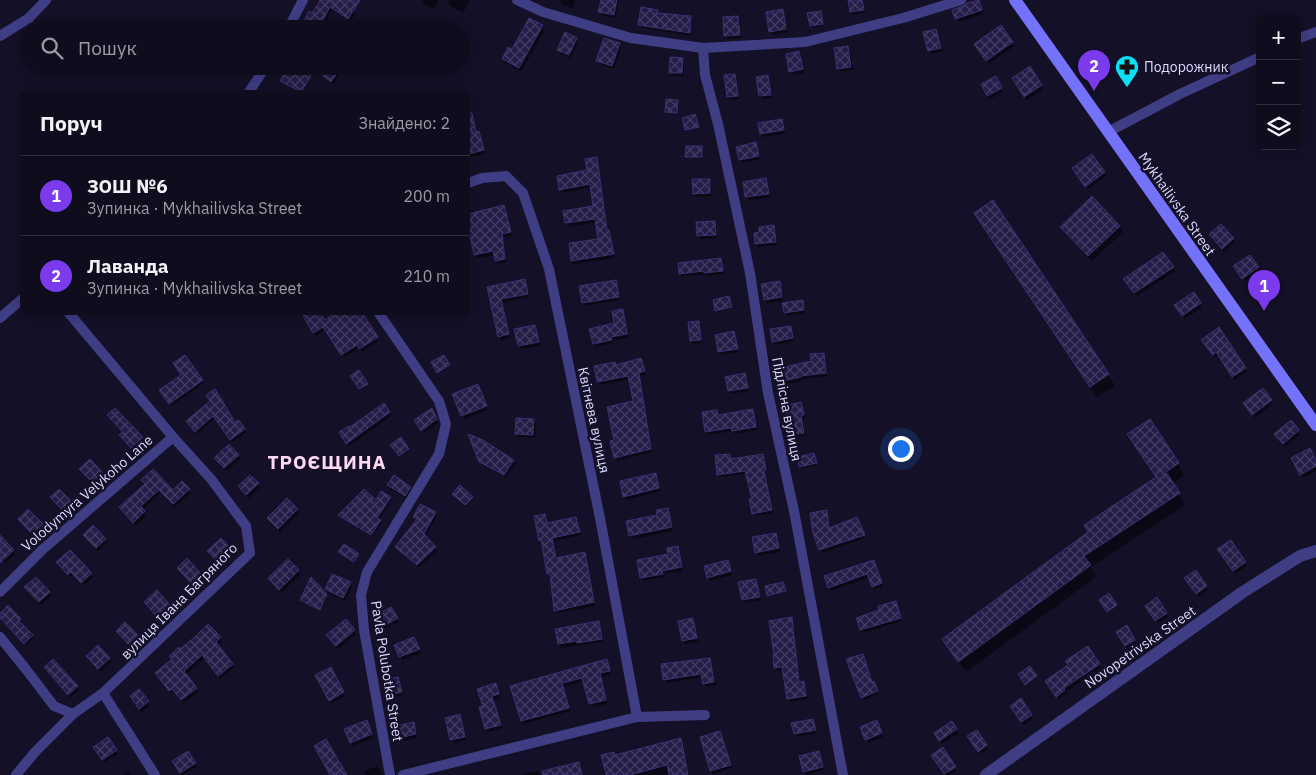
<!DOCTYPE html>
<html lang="uk">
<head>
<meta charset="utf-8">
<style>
	:root { --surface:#0f0c1d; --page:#1d1a2a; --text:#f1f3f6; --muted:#9b9ba4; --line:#2f2c3b; --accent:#7c3aed }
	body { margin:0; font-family:"IBM Plex Sans",sans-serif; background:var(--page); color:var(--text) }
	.controls { position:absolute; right:15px; top:15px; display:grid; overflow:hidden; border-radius:8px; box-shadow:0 2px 12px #0003 }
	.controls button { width:45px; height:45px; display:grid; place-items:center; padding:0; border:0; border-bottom:1px solid var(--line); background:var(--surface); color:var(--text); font:25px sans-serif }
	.you { position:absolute; left:900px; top:448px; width:18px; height:18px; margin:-12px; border:4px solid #fff; border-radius:50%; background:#1a73e8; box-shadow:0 0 0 8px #1a73e833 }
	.badge { display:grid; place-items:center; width:32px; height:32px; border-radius:50%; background:var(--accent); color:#fff; font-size:16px; font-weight:700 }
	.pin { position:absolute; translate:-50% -41px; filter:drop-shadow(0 1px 2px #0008) }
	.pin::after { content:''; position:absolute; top:26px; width:18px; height:15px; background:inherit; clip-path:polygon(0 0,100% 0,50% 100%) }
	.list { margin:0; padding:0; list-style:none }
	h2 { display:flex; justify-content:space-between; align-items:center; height:65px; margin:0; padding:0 20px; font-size:21px }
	h2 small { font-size:16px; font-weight:400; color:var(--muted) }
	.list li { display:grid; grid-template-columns:32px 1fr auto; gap:15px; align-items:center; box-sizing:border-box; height:80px; padding:0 20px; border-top:1px solid var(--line) }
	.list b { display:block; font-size:19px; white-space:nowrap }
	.list p { margin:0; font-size:16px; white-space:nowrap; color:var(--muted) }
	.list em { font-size:16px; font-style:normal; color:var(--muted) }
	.icon { flex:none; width:28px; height:28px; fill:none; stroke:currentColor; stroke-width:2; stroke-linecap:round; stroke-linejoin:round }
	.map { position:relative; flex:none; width:1316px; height:775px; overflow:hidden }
	.search { position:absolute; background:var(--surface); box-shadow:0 2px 12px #0003; left:20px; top:20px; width:450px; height:55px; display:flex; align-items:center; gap:12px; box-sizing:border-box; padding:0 18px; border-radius:28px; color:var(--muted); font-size:19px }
	.panel { position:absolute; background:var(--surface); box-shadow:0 2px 12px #0003; left:20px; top:90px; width:450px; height:225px; border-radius:8px }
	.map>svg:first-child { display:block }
	.shadow { fill:#0007 }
	.building { fill:url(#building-cross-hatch); stroke:#3d3072 }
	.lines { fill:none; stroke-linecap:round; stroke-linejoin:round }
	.minor { stroke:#3f3d84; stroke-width:10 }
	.tertiary { stroke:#3f3d84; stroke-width:12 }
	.secondary { stroke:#7572fa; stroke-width:12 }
	.labels { text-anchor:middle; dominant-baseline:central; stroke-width:5; stroke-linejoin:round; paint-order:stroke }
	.poi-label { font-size:14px; fill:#dcd8fe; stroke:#141027; text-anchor:start }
	.street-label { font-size:14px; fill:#dcd8fe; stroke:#141027 }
	.district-label { font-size:19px; font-weight:bold; letter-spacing:1px; fill:#fedaf1; stroke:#141027 }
</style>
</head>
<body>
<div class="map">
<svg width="1316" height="775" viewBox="0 0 1316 775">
	<defs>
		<pattern id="building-cross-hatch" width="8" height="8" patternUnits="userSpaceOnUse" patternTransform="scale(1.25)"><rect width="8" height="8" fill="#251d47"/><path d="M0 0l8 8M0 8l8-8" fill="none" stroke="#443d63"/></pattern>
	</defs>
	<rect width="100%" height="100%" fill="#141027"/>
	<!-- shadow -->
	<path class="shadow" d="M322,0H349L355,14L351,21L332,10L322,29H301Z
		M422,0H439L434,9L424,4Z
		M450,0H470L463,13L450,6L448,2Z
		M560,0H575L573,8L562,5Z
		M602,0H618L619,2L615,18L602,15L600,11Z
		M849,0H862L865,13L853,15Z
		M980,4L983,14L959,22L954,11Z
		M782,10L788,32L772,35L770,31Z
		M657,11L659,15L690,17L692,21L691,36L642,28L640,25Z
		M821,13L823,26L812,27L809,14Z
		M738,17L740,20L741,38L727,39L725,35Z
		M530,19L543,26L545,30L521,71L505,63L503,59L512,51Z
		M937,34L942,51L931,54L929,51Z
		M576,39L578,42L571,58L560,53L558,50Z
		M1012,43L1014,46L989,64L978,48Z
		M619,44L621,48L614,69L600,64L598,61Z
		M848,47L850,51L853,70L840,72L838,68Z
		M799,53L804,73L792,75L790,71Z
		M682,59L684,63V76H672L670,72Z
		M1030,68L1043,89L1027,100L1014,79Z
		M317,70L337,73L339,76L333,84L319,74Z
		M734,75L736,79L739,99L730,100L728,97Z
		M767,76L769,80L772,98L762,99L760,96Z
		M996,78L1003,92L990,99L982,85Z
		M472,115L477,133L479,132L481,136L485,154L468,157V116Z
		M782,120L785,134L763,137L761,134Z
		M756,143L760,159L742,163L740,160Z
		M702,149V158L687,156Z
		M596,158L598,162L608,231L615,258L574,264L572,261L570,244L600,241L597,222L568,227L564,212L594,207L591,187L563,193L561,189L589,171Z
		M1075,172H1104L1106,176L1088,189Z
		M766,179L770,197L749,201L744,183Z
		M709,180L711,184V196L696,197L694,193Z
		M504,207L512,236L503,237L506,262L498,264L495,255L477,258L468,226V212L473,210L475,213Z
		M975,214L1108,374L1115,386L1097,397Z
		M714,222L716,226L717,238L700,239L698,235Z
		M1221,225L1235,242L1224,252L1210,235Z
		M1119,226L1123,232L1092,261L1065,233L1062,227Z
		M773,227L775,230L777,245L758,247L756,244Z
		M1250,256L1260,271L1245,281L1235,266Z
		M721,259L724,274L707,276L706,274L682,276L680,273Z
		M1173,268L1175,271L1137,296L1126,282Z
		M524,280L529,297L502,303L510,338L501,340L488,288Z
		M615,282L619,300L584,306L583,303Z
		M779,283L783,301L767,303L765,299Z
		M729,299L732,308L717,312V310Z
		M802,301L805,313L787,316L785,313Z
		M1200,304L1202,307L1185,319L1178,309Z
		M622,311L628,338L612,341L613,343L596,347L594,343L615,324Z
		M360,312L378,341L362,352L360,348L344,357L326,329L316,336L304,317L324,322Z
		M698,322L700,326L702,343L693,344L691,340Z
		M535,326L540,346L521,349L519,346Z
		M790,327L794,341L775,345L773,341Z
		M734,332L739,352L721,355L716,336Z
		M1205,343L1245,368L1247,372L1235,380L1219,355L1215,357Z
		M823,354L825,358L827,376L802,379V381L782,385L780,382Z
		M185,356L204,383L171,406L161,391L183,375Z
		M444,356L450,367L439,373L433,363Z
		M642,363L646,375L640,376L652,452L617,461L615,457L616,441L634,402L630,379L601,385L599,382L617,366Z
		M745,375L749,391L731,394L729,391Z
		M479,389L488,410L464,419L454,394Z
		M1263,389L1273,404L1255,418L1246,407Z
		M211,401L235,424L244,429L246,432L233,442L215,418L197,434L189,424Z
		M801,403L805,418L802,419L805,435L794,437L792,434Z
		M383,405L391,416L349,446L341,432L349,429Z
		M431,409L438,423L424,433L417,424Z
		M115,410L143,441L134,450L123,438L124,433Z
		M717,411L719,415L752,411L757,430L735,434L733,431L708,435L706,432Z
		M534,420L536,424L535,438L518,437L516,433Z
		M1291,422L1300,435L1285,447L1278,437Z
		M400,439L409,451L400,457L392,445Z
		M730,455L732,460L763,456L773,513L755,516L747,474L720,477L718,474Z
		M814,455L817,465L801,468L799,457Z
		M238,456L240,459L227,471L218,461Z
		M1292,459L1316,462V471L1303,478Z
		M90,461L104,478L95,486L83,473Z
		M480,461H513L515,464L506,477L482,465Z
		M1178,464L1184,475L1172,484L1185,505L1091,567L1096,577L966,672L944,640L1089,533L1157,478Z
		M655,474L660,491L626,500L624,496Z
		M142,480L173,491L189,490L191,493L175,507L161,492L142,510L146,516L136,526L120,508L145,485Z
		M258,484L260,487L249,498L242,490Z
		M388,485L410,488L412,491L407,499L391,489Z
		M52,497L70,502L72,505L64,512Z
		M390,497L391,500L379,520L381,523L372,537L339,515Z
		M667,509L673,531L633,539L630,535Z
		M297,510L299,513L280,532L268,518Z
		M826,512L830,529L859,521L865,538L822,553L814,533Z
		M435,513L437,516L425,537L437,551L419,567L396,548L418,521L414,517Z
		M544,515L547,524L576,518L578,521L581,535L553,541L557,560L584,553L595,606L557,613L555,610L552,577H550L548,574L540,540Z
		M22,523L42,525L44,529L35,537Z
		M775,534L780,552L758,556L753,538Z
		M87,538L105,540L107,543L98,551Z
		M0,542L13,551L15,554L6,563L0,557Z
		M677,548L683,571L663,574L664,577L643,581L641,577Z
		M230,549L232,552L219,564L211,555Z
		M70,551L93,577L84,585L74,574L70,577L57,563Z
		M1221,553L1245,562L1247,566L1235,574Z
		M288,560L300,575L282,592L271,582Z
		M728,561L732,575L710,581L708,577Z
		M875,565L883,586L875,590L870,577L831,591L829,587Z
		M180,571L201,575L203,579L194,587Z
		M1196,572L1208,590L1199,597L1188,582Z
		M756,580L761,600L745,603L740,583Z
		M350,583L352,587L345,601L329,593L327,589Z
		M784,584L786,593L769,596L768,595Z
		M26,588L49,592L51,596L41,605Z
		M326,595L327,597L320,611L301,600Z
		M1157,599L1168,617L1158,623L1147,606Z
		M145,603L169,606L171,609L160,620Z
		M897,605L902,621L863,633L861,630Z
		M391,608L398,622L383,630L375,616Z
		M0,614L20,620L22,622L20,624L33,639L26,646L0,618Z
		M792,619L796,637H794L800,683L803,682L805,686L807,699L791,702L789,698L784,670L778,671L776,667Z
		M692,620L698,642L685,644L679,622Z
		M598,623L603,642L561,648L557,630Z
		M1126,627L1136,644L1128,649L1118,632Z
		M354,630L356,634L338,649L330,639Z
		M117,631L136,636L139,639L131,647Z
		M220,638L222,641L217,645L234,668L220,678L205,658L185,675L198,692L184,703L175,691L172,693L158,677L173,660Z
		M416,642L421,653L402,660L396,646Z
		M1088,647L1101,668L1065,692L1066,694L1059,699L1047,681L1069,666Z
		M109,659L111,662L101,672L89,660Z
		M710,659L716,685L706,687L703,677L667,683L665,679Z
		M847,660L875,685L878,694L864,700Z
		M606,661L611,674L601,677L607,704L592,707L584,681L563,687L570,711L524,724L512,687Z
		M45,668L77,686L79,690L70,698Z
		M330,668L345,696L332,703L317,676Z
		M1030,668L1037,678L1027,685L1020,675Z
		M399,682L403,695L392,698L390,695Z
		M497,688L500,698L493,700L502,728L488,732L486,729L484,707Z
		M139,691L150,705L142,712L133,700Z
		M1021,700L1033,719L1024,725L1012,706Z
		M459,716L466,740L454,743L447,719Z
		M813,720L817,733L797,737L793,724Z
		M413,723L417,738L402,741L400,738Z
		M951,723L958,734L942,744L935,734Z
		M368,725L373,738L353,746L346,730Z
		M878,725L883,737L869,743L862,727Z
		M977,732L988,749L981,754L969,737Z
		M108,739L118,754L105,762L95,747Z
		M680,739L689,775H604L603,770L606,769L615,756Z
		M942,749L957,771L950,775H946L933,755Z
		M188,753L197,767L182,775L174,762Z
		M728,756L732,768L713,774L711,770Z
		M820,756L824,770L806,775L804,771Z
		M378,766L382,775H365L364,771Z
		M128,771L131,775H123Z
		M538,771L541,775H523V774Z"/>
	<!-- building -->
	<path class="building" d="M319,0H360L348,19L330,7L318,29H300L309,11L312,13L320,1Z
		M601,0H617L614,15L598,12Z
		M848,0H862L864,10L850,12Z
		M979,0L982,10L955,19L952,10L963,6L967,3Z
		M641,7L658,10L657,13L691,16L690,33L638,25Z
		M783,9L786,29L769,32L766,12Z
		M821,11L823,24L810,26L807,13Z
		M738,16L740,35L724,36L723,17Z
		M529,18L543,25L519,68L502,59L508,47L512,49Z
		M1001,25L1013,42L986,61L974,44Z
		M936,29L941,48L928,51L923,32Z
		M565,32L577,38L569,55L557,50Z
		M604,38L620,43L612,66L596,61Z
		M848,46L851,67L837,69L834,48Z
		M799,51L803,69L789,72L786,54Z
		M670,57L683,58L682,73H669Z
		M288,66H294L311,76L301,92L280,81Z
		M310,66H330L338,72L331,82Z
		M1030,66L1042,85L1024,97L1012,78Z
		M735,74L738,96L727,97L724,75Z
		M768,75L771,95L759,96L756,77Z
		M996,76L1002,88L987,96L981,84Z
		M666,99L678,100L677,113L665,112Z
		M468,113H472L476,132L479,131L484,150L468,154Z
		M695,114L699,127L685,130L682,118Z
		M782,119L784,130L760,134L758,123Z
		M756,142L759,156L739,160L736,147Z
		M686,146H702V157H685Z
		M1092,154L1105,172L1085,187L1072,168Z
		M597,157L607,230H609L614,254L571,261L569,243L598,239L595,219L565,223L563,211L593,206L590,184L559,190L557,176L587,170L585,159Z
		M766,178L769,194L745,197L743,182Z
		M692,179H710V193L693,194Z
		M1092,196L1120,226L1088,256L1060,227Z
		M993,200L1109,374L1090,387L974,213Z
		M504,205L511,232L502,234L505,259L495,261L493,251L474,255L468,227V214Z
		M715,221L716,235L697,236L696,222Z
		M1221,224L1234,238L1222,249L1209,234Z
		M774,225L776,242L755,244L754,233L759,232V227Z
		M1163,252L1174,267L1134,293L1123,279Z
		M1250,255L1259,267L1242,279L1233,266Z
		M721,258L723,271L704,273V271L679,274L678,263Z
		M525,279L528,294L501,299L509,334L498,337L487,287Z
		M616,280L619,297L582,303L579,286Z
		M780,281L782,297L764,300L761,284Z
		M1194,292L1201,303L1182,316L1174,305Z
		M729,296L732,307L715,311L713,300Z
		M803,300L804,310L784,313L782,303Z
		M623,309L627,334L611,337L612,340L593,344L589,329L614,323L612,311Z
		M309,312H320L325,320L336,312H362L378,337L359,349L357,345L341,355L323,327L313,333L303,316Z
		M699,321L701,340L690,341L688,322Z
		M535,325L539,342L518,346L514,329Z
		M791,326L793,338L772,342L770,329Z
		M1219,327L1246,368L1232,377L1216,352L1213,355L1201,340Z
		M734,331L738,349L718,352L715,335Z
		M824,353L826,373L801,376V377L779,382L776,369L811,361L810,354Z
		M185,355L203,380L169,404L159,390L181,375L173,363Z
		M444,355L450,365L437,373L431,362Z
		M641,358L645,371L639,373L651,449L614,458L610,441L614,440L607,407L633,401L628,376L597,382L594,366L615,362L616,365Z
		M359,370L368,384L359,389L350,376Z
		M745,373L748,388L728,391L725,377Z
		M478,384L487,406L461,416L452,394Z
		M1263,388L1272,400L1252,415L1243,403Z
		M215,389L235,422L239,420L245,429L230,440L213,416L195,432L186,421L210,401L206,395Z
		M801,402L804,415L801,416L804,433L791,435L784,406Z
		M384,403L390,412L346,444L339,432L349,426L350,427Z
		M115,408L143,437L131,448L119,435L123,432L107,415Z
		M432,408L437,419L421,431L414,420Z
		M753,409L756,427L732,431L731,428L705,432L702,412L717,410L718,415Z
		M516,418L534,419L533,435L515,434Z
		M1150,419L1179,463L1166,472L1180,493L1084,556L1091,565L958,662L942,639L1088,532L1084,525L1156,477L1127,434Z
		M1291,420L1299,430L1283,444L1274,434Z
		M468,434L483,440L514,460L504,475L479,462Z
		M401,437L409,449L399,456L390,445Z
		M229,444L239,455L224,468L214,458Z
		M1310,448L1316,460V466L1300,475L1291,458Z
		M814,453L817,463L799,467L797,457Z
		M730,454L731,459L763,454L766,470H764L772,510L752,514L749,499H752L745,471L717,475L715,455Z
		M90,459L103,473L93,483L79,469Z
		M153,469L173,490L182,481L190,489L173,504L159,490L141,506L145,511L133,523L119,507L145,484L141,480Z
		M656,473L659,488L623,497L620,481Z
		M250,475L259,483L246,495L238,486Z
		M394,475L411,487L405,496L387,485Z
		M460,485L473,497L465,505L452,494Z
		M59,489L71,501L61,509L50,497Z
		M364,489L376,500L381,491L391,497L377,518L381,520L371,535L338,515Z
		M287,498L298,509L278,529L267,518Z
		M420,504L436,512L424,534L436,547L417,565L395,547L417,519L413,517Z
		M668,508L672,527L629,536L626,521L657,515L656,510Z
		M28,509L43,524L32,534L18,519Z
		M827,510L829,528L857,517L865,535L819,550L813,533L810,513Z
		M545,514L547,523L576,517L580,532L552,538L556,558L585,552L594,602L554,611L550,574H547L541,540L539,541L534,516Z
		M93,525L106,539L96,548L83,535Z
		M776,533L779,548L755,553L752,537Z
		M0,535L14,550L0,563Z
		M221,538L231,548L217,561L207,551Z
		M1231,540L1246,562L1233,571L1217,549Z
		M344,544L359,554L354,562L338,552Z
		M678,546L682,567L662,571L663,574L640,578L637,560L668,554L667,548Z
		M70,550L92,573L81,583L71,572L68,575L56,562Z
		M187,558L202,575L192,584L177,568Z
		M288,559L299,570L279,590L268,578Z
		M728,560L731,571L707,578L704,566Z
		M874,560L882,583L872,587L867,574L828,588L824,576Z
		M1196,570L1207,586L1196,594L1184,578Z
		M332,574L351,582L343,598L325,589Z
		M36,577L50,592L39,602L24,587Z
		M311,577L327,594L320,610L300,600Z
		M756,579L760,597L742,600L738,582Z
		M783,582L786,591L767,596L765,586Z
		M157,590L170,605L157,617L144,602Z
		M1109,593L1117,605L1107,612L1099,600Z
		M1157,597L1167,613L1155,621L1145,606Z
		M896,601L901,618L860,630L856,618L879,610L878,606Z
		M8,605L21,619L19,621L33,635L24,644L0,618V613Z
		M391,607L398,618L380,628L374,616Z
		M792,617L799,682L804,681L806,696L787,699L782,667L774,668L773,655H774L769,621Z
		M693,618L697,638L682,641L678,621Z
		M346,619L355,630L336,646L326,635Z
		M599,621L602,639L577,643L576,641L558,644L555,629Z
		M125,622L138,635L128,644L116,631Z
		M208,624L221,637L216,642L233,664L218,676L202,655L184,671L197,688L181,700L172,689L169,691L155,673L172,659L169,656L179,647L180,649L195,637Z
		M1127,625L1135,640L1125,646L1116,632Z
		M414,637L420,649L399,657L394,645Z
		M98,645L110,658L98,669L86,656Z
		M1088,646L1100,664L1064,688L1065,690L1056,697L1045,681L1068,665L1065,661Z
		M863,654L872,682L874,681L878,691L861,698L846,659Z
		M710,658L714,682L703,684L701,674L663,680L661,664Z
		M53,659L78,686L68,695L44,667Z
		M607,659L610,671L600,673L606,700L589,704L582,678L562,683L569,708L521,721L510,686Z
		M1030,666L1037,676L1025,685L1018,674Z
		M331,667L344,692L329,701L315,675Z
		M398,677L402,692L389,695L385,680Z
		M496,683L499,694L492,696L501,725L485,729L479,707L483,706L477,689Z
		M139,689L149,701L139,709L130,696Z
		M1021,698L1032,715L1021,722L1010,706Z
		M460,714L465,737L450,740L445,718Z
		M813,719L816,730L794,734L791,723Z
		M367,720L372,734L350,743L344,729Z
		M877,720L882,733L865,740L860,727Z
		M952,721L957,729L939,741L934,733Z
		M414,722L416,734L399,738L396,726Z
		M977,730L987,745L978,752L967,736Z
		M720,731L731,765L710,771L700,737Z
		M108,737L117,750L102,760L93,747Z
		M681,738L688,775H669L667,765L630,775H606L601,755L614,752L615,755Z
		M326,739L347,775H330L314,746Z
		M943,747L956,767L944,774L931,755Z
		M188,751L196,763L180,773L172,761Z
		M819,751L823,767L803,772L799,756Z
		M579,762L582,775H543L542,771Z"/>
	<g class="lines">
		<!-- minor -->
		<path class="minor" d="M517,0L543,12L631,38L703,48L805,42L903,18L961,0
			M288,29L303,0
			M0,36L29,18L46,0
			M1297,39L1316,32
			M703,48L705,75L718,124L750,273L768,393L794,511L843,775
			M249,92L266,66
			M1108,132L1180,94L1260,57
			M468,183L482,178L506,176L523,193L549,269L600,518L637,717
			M378,312L439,401L446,424L439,454L367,572L361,595L364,630L390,775
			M0,318L22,299
			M0,592L42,550L173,437
			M0,637L25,668L54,706L73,714
			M103,693L155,775
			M16,775L35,752L73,714L103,693L250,553L246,526L211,479L173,437L68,312
			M403,775L637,717L705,715"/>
		<!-- tertiary -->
		<path class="tertiary" d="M986,775L1243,592L1300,556L1316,551"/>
		<!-- secondary -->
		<path class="secondary" d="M1015,0L1316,425"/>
	</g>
	<!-- icons -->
	<defs>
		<g id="pharmacy-pin" transform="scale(1.25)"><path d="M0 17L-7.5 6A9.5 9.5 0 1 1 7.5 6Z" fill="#0be0f6" stroke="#141027"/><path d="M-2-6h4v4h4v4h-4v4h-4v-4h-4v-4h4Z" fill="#111"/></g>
	</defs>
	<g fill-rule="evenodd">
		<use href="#pharmacy-pin" x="1127" y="67"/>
	</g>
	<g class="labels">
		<!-- poi labels -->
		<g class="poi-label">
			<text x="1144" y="67">Подорожник</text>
		</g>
		<!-- street labels -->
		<g class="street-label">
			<text transform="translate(1177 204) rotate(55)">Mykhailivska Street</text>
			<text transform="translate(787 409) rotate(79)">Підлісна вулиця</text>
			<text transform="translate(594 420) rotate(78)">Квітнева вулиця</text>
			<text transform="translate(87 493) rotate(-41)">Volodymyra Velykoho Lane</text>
			<text transform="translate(179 601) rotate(-45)">вулиця Івана Багряного</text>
			<text transform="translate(1140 647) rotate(-35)">Novopetrivska Street</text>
			<text transform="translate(387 671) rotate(81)">Pavla Polubotka Street</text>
		</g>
		<!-- district labels -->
		<g class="district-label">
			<text x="327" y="462">ТРОЄЩИНА</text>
		</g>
	</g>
</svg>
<div class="controls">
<button>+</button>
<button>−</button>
<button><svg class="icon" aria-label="layers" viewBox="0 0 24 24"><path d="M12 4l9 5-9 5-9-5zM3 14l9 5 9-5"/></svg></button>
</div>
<div class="you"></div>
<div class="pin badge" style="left:1264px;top:311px">1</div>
<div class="pin badge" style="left:1094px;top:91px">2</div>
<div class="search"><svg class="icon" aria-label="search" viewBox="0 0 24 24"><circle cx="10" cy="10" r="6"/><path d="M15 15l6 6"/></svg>Пошук</div>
<section class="panel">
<h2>Поруч<small>Знайдено: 2</small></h2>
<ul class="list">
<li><span class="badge">1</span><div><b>ЗОШ №6</b><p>Зупинка · Mykhailivska Street</p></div><em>200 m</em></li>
<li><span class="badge">2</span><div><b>Лаванда</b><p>Зупинка · Mykhailivska Street</p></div><em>210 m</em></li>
</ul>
</section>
</div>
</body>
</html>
